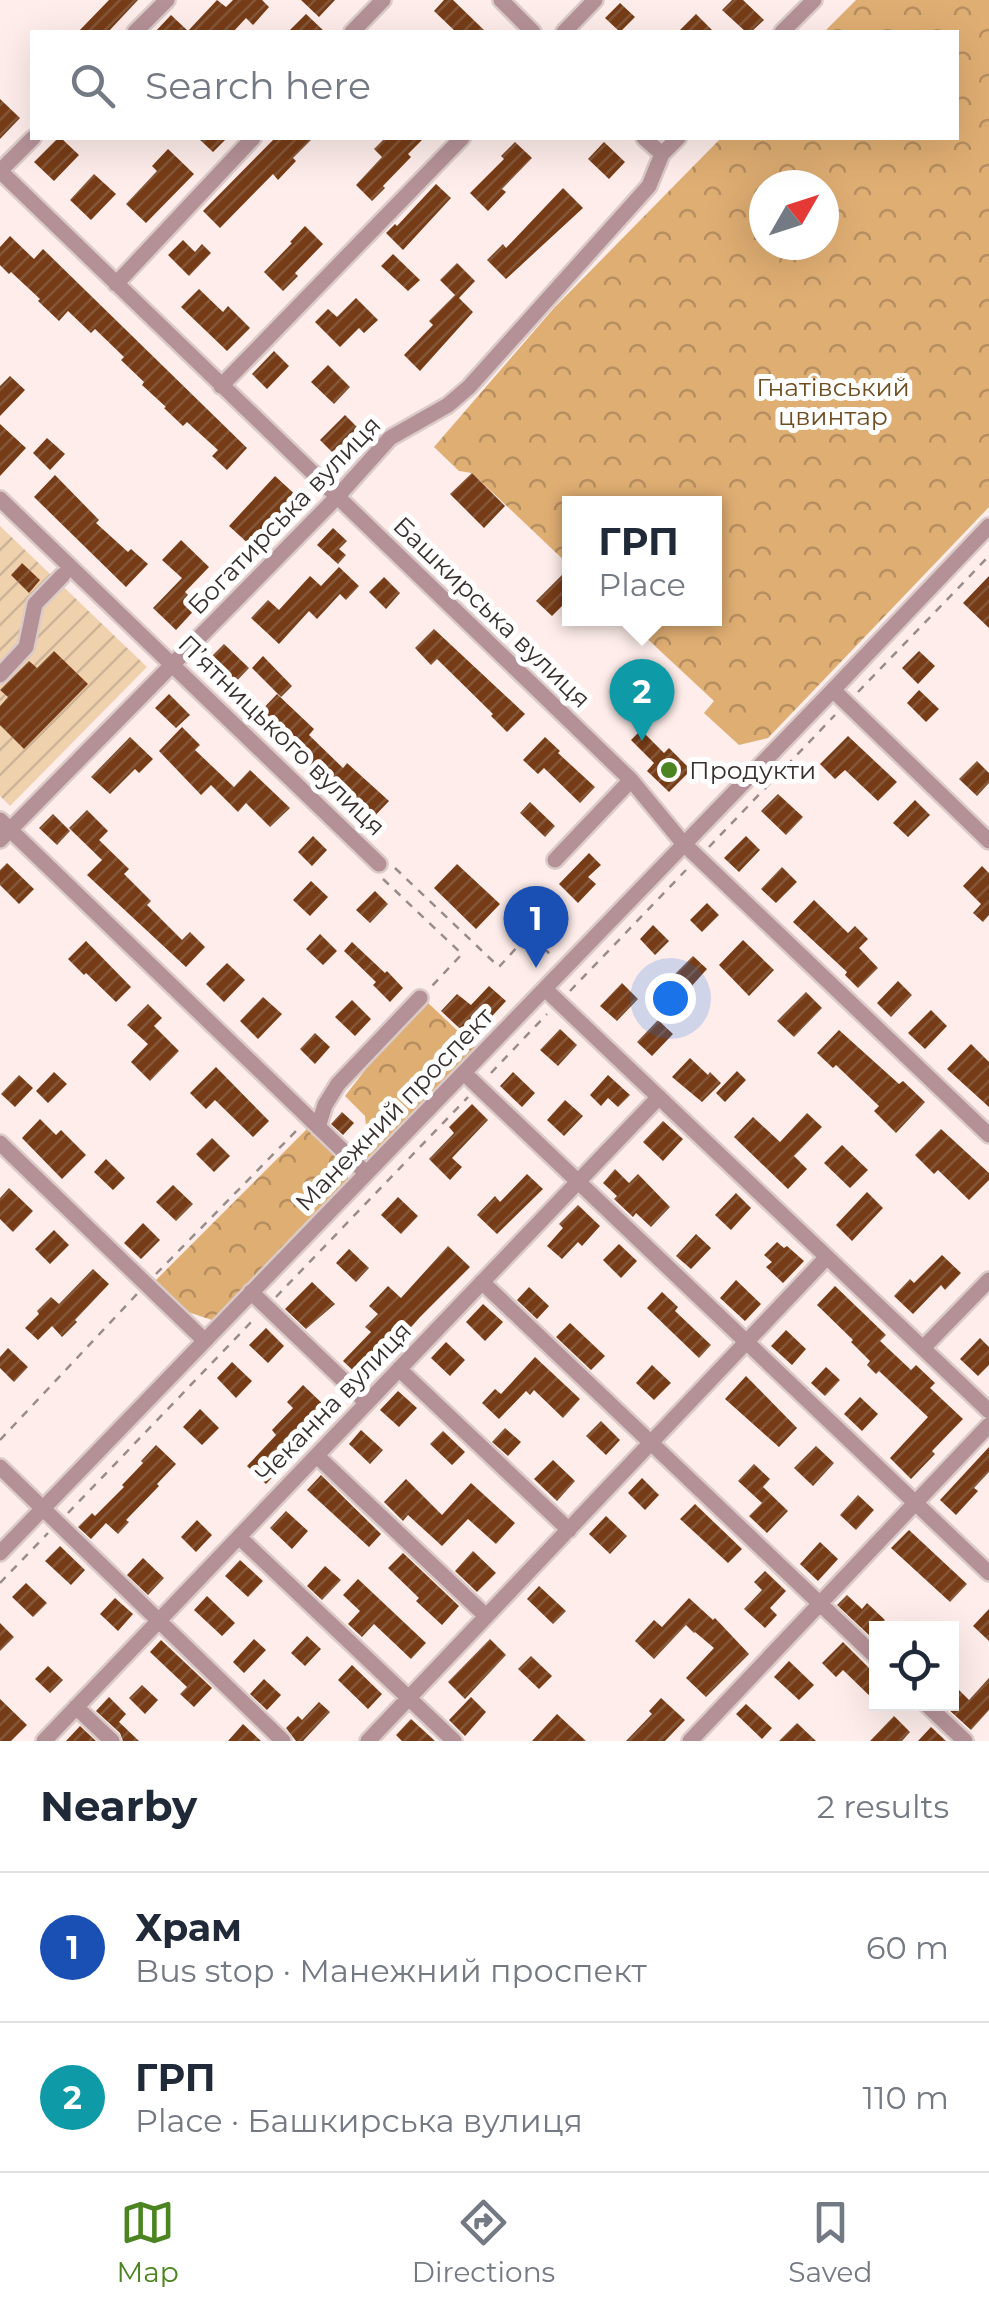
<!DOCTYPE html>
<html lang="en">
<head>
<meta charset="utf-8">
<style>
	:root { --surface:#fff; --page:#f2f2f3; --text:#1f2937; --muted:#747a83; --line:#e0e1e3; --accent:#4b8420 }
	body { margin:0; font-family:Montserrat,sans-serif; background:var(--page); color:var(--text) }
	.controls { position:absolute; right:30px; bottom:30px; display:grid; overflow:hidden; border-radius:0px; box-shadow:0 10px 40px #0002 }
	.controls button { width:90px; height:90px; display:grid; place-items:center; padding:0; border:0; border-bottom:2px solid var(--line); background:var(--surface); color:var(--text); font:50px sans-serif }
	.compass { position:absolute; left:749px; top:170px; width:90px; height:90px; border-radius:50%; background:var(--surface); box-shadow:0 10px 40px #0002; rotate:51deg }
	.you { position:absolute; left:670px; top:998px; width:35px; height:35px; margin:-25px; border:8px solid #fff; border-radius:50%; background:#1a73e8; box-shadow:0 0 0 15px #1a73e833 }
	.badge { display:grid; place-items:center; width:65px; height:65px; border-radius:50%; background:var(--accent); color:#fff; font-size:32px; font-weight:700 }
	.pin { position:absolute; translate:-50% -82px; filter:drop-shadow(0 2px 5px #0008) }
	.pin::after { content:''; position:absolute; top:52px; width:35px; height:30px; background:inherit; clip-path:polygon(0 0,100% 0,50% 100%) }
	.popup { position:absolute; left:562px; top:496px; width:160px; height:130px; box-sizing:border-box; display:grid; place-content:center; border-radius:0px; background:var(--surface); filter:drop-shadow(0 2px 8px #0005); font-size:32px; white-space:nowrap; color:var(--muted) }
	.popup b { font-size:38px; color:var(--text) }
	.popup::after { content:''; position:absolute; left:50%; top:100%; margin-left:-20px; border:20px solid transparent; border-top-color:var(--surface) }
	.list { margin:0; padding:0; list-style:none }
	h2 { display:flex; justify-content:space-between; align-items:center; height:130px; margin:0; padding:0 40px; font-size:42px }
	h2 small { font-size:32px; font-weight:400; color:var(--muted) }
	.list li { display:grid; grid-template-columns:65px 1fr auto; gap:30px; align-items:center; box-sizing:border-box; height:150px; padding:0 40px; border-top:2px solid var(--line) }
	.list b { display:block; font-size:38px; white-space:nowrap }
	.list p { margin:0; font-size:32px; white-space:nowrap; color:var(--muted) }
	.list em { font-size:32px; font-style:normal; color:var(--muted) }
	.icon { flex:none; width:55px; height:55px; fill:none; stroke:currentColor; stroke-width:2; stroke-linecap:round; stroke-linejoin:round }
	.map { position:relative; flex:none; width:989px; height:1741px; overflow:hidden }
	.search { position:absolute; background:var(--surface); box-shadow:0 10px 40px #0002; left:30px; right:30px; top:30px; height:110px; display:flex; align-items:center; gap:25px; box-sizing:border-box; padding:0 35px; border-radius:0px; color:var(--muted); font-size:38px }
	.sheet { height:430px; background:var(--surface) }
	nav { display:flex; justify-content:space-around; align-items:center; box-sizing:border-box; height:140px; border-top:2px solid var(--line); background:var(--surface); font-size:28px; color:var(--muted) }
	nav a { display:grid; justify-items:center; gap:5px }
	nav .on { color:var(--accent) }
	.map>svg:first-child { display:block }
	.forest { fill:url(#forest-crowns); fill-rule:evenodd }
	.garden { fill:url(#garden-furrows) }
	.building { fill:url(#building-hatch) }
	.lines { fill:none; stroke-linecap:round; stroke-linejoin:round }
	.minor-casing { stroke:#dacbc8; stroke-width:20 }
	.path { stroke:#988c8a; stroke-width:2.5; stroke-dasharray:8 8; stroke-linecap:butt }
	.minor { stroke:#b49197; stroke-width:15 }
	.poi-dot { fill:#4b8420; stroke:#fff; stroke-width:4 }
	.labels { text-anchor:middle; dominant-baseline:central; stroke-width:10; stroke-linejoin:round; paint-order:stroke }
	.park-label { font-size:25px; fill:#704e22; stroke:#fff }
	.street-label { font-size:25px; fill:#37302f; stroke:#fff }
	.poi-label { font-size:25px; fill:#37302f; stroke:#fff; text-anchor:start }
</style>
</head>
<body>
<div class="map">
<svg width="989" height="1741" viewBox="0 0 989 1741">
	<defs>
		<pattern id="forest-crowns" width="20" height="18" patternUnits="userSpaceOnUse" patternTransform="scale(2.5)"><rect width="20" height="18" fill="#dfae73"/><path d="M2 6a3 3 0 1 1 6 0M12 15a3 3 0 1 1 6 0" fill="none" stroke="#b68e5f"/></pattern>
		<pattern id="garden-furrows" width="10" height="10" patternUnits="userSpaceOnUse" patternTransform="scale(2.5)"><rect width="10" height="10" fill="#f0d1ae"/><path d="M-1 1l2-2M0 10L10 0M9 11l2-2" fill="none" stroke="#ceb496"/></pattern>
		<pattern id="building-hatch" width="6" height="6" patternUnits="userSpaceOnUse" patternTransform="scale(2.5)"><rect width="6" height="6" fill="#763c17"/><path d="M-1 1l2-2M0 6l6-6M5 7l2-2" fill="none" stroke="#855739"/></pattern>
	</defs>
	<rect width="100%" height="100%" fill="#feedea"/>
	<!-- forest -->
	<path class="forest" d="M856,0H989V507L768,738L739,745L704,713L714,701L626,619L714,618V503H570L569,565L472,473L459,471L434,447L554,308L721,138H956V32H824ZM764,185H824V245H764Z
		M426,1001L477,1049L369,1160L365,1155L369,1150L372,1139L367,1135L365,1116L345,1096L386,1043Z
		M308,1128L348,1168V1183L212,1320L185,1311L155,1281Z"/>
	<!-- garden -->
	<path class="garden" d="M0,526L147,667L10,806L0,796Z"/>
	<!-- building -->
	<path class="building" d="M109,0H138L108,32H78Z
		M217,0L226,7L233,0H262L269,7L253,25L246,18L233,32H155L171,15L188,31Z
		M301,0H335L319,17Z
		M444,0H453L486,32H456L434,11Z
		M732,0H743L764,20L751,32H746L722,10Z
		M620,3L635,17L620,32L605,18Z
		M306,14L325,32H288Z
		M696,14L714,32H678Z
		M0,99L20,118L0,139Z
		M58,138H61L79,155L54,181L34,162Z
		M198,138H227L213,152Z
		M275,138H313L293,158L296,161L278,180L273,174L220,228L203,211Z
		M385,138H424L408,154L411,157L383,186L385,188L372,201L356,185L382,157L374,149Z
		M515,142L532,158L502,189L506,192L488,211L470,193L504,159L501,156Z
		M604,142L625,162L609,179L588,159Z
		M168,149L194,174L146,223L126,204L157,171L152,166Z
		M94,174L116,194L91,220L70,200Z
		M436,184L451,198L403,250L386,233L395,224L397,226Z
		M563,188L583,208L506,279L487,260L503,244L506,248Z
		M305,226L323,244L295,273L298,276L283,291L264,272L292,243L290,242Z
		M10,236L34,259L43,249L247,448L227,470L212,456L218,450L187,422L183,426L164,408L166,407L142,385L144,382L121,360L124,357L95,329L91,333L68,311L59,321L38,301L40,299L11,272L9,274L0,265V247Z
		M183,240L195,252L202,244L211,253L189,276L168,255Z
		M393,254L420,280L408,291L381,266Z
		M457,263L475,281L459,298L473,312L420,371L404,355L433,325L429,321L455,295L440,280Z
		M199,289L223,312L228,306L250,328L227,351L181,307Z
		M356,298L378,320L364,333L359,328L340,347L315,322L328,309L337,317Z
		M274,351L289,366L267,389L252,374Z
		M328,365L350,387L334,404L311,382Z
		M10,376L25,390L0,416V386Z
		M345,415L362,432L337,457L320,440Z
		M0,424L26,448L0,476Z
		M47,438L65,454L50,470L33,453Z
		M472,473L505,506L484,528L450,494Z
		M55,475L99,520L96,523L128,552L131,549L148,564L126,587L34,497Z
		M275,476L299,498L251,546L229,526Z
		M333,528L347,541L339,549L346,555L338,564L317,545Z
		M181,540L209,567L185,592L199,605L176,630L153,608L182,578L162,560Z
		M22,563L40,580L29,593L11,575Z
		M339,567L359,586L346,600L340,594L317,619L309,611L279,644L251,618L268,600L279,610L310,576L321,586Z
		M570,567V598L552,616L536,601Z
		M989,576V628L963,603Z
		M384,577L400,593L386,609L369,592Z
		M434,629L525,714L507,732L491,716L493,714L437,659L431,665L415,648Z
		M224,644L249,668L230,688L205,663Z
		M54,651L88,684L24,749L0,725V706L8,697L0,690L29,661L37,668Z
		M919,651L935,666L918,684L902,668Z
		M263,656L292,686L281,697L252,668Z
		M919,690L939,709L926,722L907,703Z
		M169,694L190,715L176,728L155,708Z
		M277,694L314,729L309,735L343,768L347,763L389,801L368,823L258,714Z
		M182,727L200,745L195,750L234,787L250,770L290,808L270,827L246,803L238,812L211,785L201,795L159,751Z
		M641,730L664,753L669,748L691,770L669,792L647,771L654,763L631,740Z
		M848,736L897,782L878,801L845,770L835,779L820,764Z
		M130,737L153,759L139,773L135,769L110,794L91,777Z
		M545,737L560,751L558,753L595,787L580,803L544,768L538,774L523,760Z
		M977,761L989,773V783L977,796L959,779Z
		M778,794L803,817L786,835L761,811Z
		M915,800L930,815L908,837L893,823Z
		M530,802L555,826L545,837L520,813Z
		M87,810L108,831L99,840L129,869L124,874L151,901L147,905L182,940L190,932L205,947L186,967L87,875L102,860L69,828Z
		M53,814L70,831L57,845L39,828Z
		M313,836L327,850L312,866L298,852Z
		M746,836L760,850L739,872L724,858Z
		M589,853L601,865L588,877L596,884L578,903L559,884Z
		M7,863L34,889L19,904L0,885V870Z
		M457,864L500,904L476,929L434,888Z
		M982,866L989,873V915L983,922L973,913L981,904L963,886Z
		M782,867L797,882L776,903L761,889Z
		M311,881L328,897L310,916L293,900Z
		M375,891L388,904L370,923L356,910Z
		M814,900L848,933L855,926L868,939L859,948L878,968L858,988L845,975L847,972L793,922Z
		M707,903L719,915L702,932L690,920Z
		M653,925L669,941L655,955L640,939Z
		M320,934L337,951L323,965L306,949Z
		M743,940L774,970L749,996L719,965Z
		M86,941L131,987L116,1002L86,973L84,975L68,959Z
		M352,942L385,973L387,971L403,988L390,1002L373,985L376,982L344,951Z
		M693,956L707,969L690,988L675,974Z
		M227,963L245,980L224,1002L206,984Z
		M898,981L912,995L891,1017L877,1003Z
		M622,983L638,999L617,1021L600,1006Z
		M489,986L506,1001L471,1039L441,1011L457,994L471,1005Z
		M806,992L822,1008L794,1037L777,1021Z
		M263,997L282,1014L258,1039L240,1021Z
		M352,1000L371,1019L355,1036L335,1017Z
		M148,1004L162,1018L154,1026L179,1051L150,1081L131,1062L148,1044L127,1025Z
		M931,1010L947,1026L925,1049L908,1033Z
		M658,1020L673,1034L652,1056L637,1042Z
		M560,1029L577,1045L558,1066L540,1050Z
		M839,1030L899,1084L903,1081L925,1102L896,1133L874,1111L879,1106L836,1065L833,1068L817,1053Z
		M315,1033L330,1047L315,1064L300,1049Z
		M971,1044L989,1062V1107L947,1069Z
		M690,1058L708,1075L710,1072L721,1083L702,1102L672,1077Z
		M216,1067L269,1121L253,1137L215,1100L206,1109L190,1093Z
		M737,1071L746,1080L725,1102L716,1093Z
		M54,1072L67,1084L48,1103L36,1091Z
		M513,1072L535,1093L522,1107L500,1086Z
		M19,1075L33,1088L15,1107L1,1094Z
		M608,1075L630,1095L618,1107L608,1098L601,1106L590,1095Z
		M565,1100L583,1116L564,1136L547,1120Z
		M472,1104L488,1120L452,1158L462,1167L450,1180L429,1159L454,1133L449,1127Z
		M342,1112L354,1123L343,1135L331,1124Z
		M807,1113L822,1127L794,1156L807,1169L788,1189L734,1137L753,1117L780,1142Z
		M40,1119L56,1135L61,1130L86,1155L62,1179L22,1138Z
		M663,1121L683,1139L663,1161L643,1142Z
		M941,1129L989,1173V1180L969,1200L938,1170L934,1174L915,1155Z
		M212,1138L230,1156L214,1172L196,1154Z
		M842,1145L868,1170L850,1188L824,1163Z
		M106,1159L125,1178L113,1190L94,1172Z
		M615,1169L629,1183L638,1174L670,1207L651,1227L636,1213L633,1217L614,1199L617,1196L603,1183Z
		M527,1174L543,1189L497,1234L477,1215L495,1196L500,1202Z
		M173,1185L193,1204L176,1221L156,1202Z
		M9,1188L33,1211L13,1232L0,1219V1198Z
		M867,1192L883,1208L852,1241L836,1225Z
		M736,1193L751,1208L731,1230L715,1215Z
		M398,1197L418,1216L401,1234L381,1215Z
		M578,1205L600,1226L582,1246L578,1242L562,1259L547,1246L563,1228L559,1224Z
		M143,1223L160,1240L141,1259L124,1243Z
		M54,1230L69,1245L50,1264L35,1249Z
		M696,1234L711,1248L691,1269L676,1256Z
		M777,1242L784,1248L787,1246L804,1261L783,1283L766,1267L772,1262L764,1255Z
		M619,1244L637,1261L621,1278L603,1260Z
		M448,1246L470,1267L420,1317L390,1351L388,1349L361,1378L343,1361L371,1332L365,1327L378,1314L369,1306L388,1286L401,1298Z
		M349,1249L369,1268L356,1282L336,1263Z
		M942,1255L961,1273L945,1290L941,1285L913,1314L894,1296L910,1279L914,1283Z
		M93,1269L109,1284L75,1320L77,1322L62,1337L52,1326L38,1340L25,1328L39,1314L37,1311L51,1297L59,1304Z
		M736,1280L761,1304L745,1321L720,1298Z
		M312,1282L335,1304L306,1329L285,1309Z
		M835,1286L886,1335L880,1341L911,1370L916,1365L935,1383L930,1388L963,1419L932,1451L935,1454L911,1479L890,1458L928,1417L879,1371L876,1374L867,1365L870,1361L851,1342L853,1340L817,1305Z
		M529,1287L549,1306L537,1319L517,1300Z
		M662,1292L678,1307L675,1311L711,1345L699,1358L647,1308Z
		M483,1304L503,1322L485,1341L466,1322Z
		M570,1323L605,1356L591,1370L556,1337Z
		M266,1328L284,1346L268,1363L249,1345Z
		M786,1330L806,1349L792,1365L771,1346Z
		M980,1338L989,1347V1365L978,1376L960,1359Z
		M446,1342L465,1360L450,1376L431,1358Z
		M8,1348L28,1367L14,1382L0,1368V1357Z
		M535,1357L580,1399L563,1418L534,1390L530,1395L526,1391L499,1419L482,1403L495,1389L501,1394Z
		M232,1362L252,1381L236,1398L217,1378Z
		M652,1365L671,1383L654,1400L636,1383Z
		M826,1367L840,1380L825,1396L811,1383Z
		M746,1376L797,1428L779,1447L725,1399Z
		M303,1385L326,1407L304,1430L307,1433L276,1465L280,1469L266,1484L247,1466L276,1435L272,1430L293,1408L287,1402Z
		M398,1391L417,1408L399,1427L380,1410Z
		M860,1397L878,1414L862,1431L844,1414Z
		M200,1409L219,1428L202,1445L183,1427Z
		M601,1421L620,1440L606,1455L586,1436Z
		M505,1428L521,1442L508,1456L492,1442Z
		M361,1430L383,1450L370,1464L349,1444Z
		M443,1431L465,1452L452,1465L430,1444Z
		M156,1445L176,1464L157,1484L159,1486L126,1520L129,1522L118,1534L106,1523L91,1539L78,1527L92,1513L95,1516L124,1487L122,1485L143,1463L141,1461Z
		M816,1446L834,1463L813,1486L794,1468Z
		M989,1447V1472L974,1488L978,1491L956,1515L940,1500Z
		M553,1460L575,1481L557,1501L534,1479Z
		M754,1464L770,1479L763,1487L788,1511L767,1533L749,1516L762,1503L738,1481Z
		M321,1475L381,1534L369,1547L307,1490Z
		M642,1478L659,1495L645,1510L628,1493Z
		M406,1479L442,1515L471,1483L515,1523L496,1544L468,1519L442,1546L408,1515L403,1521L384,1502Z
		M858,1495L874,1510L856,1530L840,1515Z
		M695,1504L742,1549L728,1563L680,1519Z
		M286,1511L308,1531L292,1549L270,1528Z
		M606,1516L627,1536L610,1554L589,1534Z
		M197,1520L212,1535L196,1552L181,1537Z
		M909,1530L967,1584L950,1602L891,1548Z
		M820,1542L838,1559L818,1581L800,1564Z
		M60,1546L85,1570L71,1585L45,1561Z
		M473,1551L496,1573L477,1592L455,1571Z
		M403,1553L459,1606L442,1625L416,1601L419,1598L388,1568Z
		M143,1558L164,1578L148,1595L127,1575Z
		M240,1560L263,1581L248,1597L225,1576Z
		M325,1566L341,1580L322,1600L307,1586Z
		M765,1571L786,1591L770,1608L777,1615L765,1628L744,1609L762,1590L754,1582Z
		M358,1579L426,1643L411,1659L374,1624L362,1637L348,1624L360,1611L343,1595Z
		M26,1583L47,1603L33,1617L12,1597Z
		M539,1586L566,1611L553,1624L527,1599Z
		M847,1595L862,1609L867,1603L885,1620L870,1636L837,1605Z
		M207,1596L235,1623L222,1636L194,1610Z
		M115,1598L133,1614L118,1631L100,1614Z
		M689,1598L713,1620L715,1618L749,1654L706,1697L686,1678L714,1648L695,1632L694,1633L686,1625L654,1659L635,1641L654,1620L662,1627Z
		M989,1609V1641L973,1626Z
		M0,1623L14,1637L0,1651Z
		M307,1636L321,1649L305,1666L291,1653Z
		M254,1639L266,1650L244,1673L233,1662Z
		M490,1639L506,1655L465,1699L448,1682Z
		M161,1640L212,1688L194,1707L180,1694L187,1687L150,1652Z
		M843,1642L876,1675V1702L843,1670L836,1677L822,1663Z
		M531,1656L552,1676L539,1689L518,1669Z
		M789,1661L814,1685L799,1700L774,1677Z
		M352,1665L382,1694L368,1709L338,1680Z
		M48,1666L63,1680L50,1693L35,1679Z
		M989,1678V1710L971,1730L948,1709L952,1705V1683L969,1700Z
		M264,1679L281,1695L267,1710L250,1694Z
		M142,1685L158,1700L145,1714L129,1698Z
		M109,1697L126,1714L119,1722L139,1741H123L120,1733L96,1711Z
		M471,1697L486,1712L465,1736L449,1720Z
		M661,1698L685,1720L665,1741H626L652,1714L649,1711Z
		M0,1699L27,1725L11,1741H0Z
		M319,1702L330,1712L303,1741H296L286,1728L298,1716L302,1720Z
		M746,1704L772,1728L762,1739L736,1714Z
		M557,1714L586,1741H532Z
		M894,1716L910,1732L902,1741H870Z
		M411,1719L435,1741H402L396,1735Z
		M797,1723L816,1741H779Z
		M243,1724L261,1741H228Z
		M80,1726L96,1741H66Z
		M931,1727L946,1741H918Z"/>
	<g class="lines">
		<!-- minor casing -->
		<g class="minor-casing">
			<path id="minor" d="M501,0L533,32
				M135,32L167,0
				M352,32L383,0
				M564,32L595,0
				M782,32L814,0
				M644,138L662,154
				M0,171L631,780L683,843L989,1135
				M0,171L33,138
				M116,284L253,138
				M221,386L462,138
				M0,499L379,864
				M0,675L26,647L35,604L63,575
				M833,690L989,841
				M0,820L365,1172
				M0,840L337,497L390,438L448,405L469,387L649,186L662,154L678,138
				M555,860L631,780
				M545,989L989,1411
				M464,1073L989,1573
				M318,1127L325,1105L338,1084L420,998
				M0,1143L204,1340
				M482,1282L876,1657
				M251,1292L367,1403
				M923,1348L989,1280
				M399,1369L569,1530
				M317,1456L486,1616
				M0,1467L283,1741
				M239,1537L454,1741
				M0,1553L833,690L989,526
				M926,1704L965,1741
				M76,1707L112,1741
				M44,1741L659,1097
				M368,1741L827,1257
				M690,1741L989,1425"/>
		</g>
		<!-- path -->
		<path class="path" d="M858,692L989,556
			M709,847L835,715
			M395,868L499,967L529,934L553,957
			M383,879L462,954L432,986
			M530,933L560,901
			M570,991L686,870
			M491,1073L547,1014
			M156,1274L297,1130
			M276,1297L468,1097
			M0,1440L137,1294
			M68,1513L256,1317
			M0,1583L48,1533"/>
		<!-- minor -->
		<use href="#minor" class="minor"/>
	</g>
	<!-- markers -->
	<circle class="poi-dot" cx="669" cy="770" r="10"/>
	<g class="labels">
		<!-- park labels -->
		<g class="park-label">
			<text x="833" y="387">Гнатівський<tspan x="833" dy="29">цвинтар</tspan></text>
		</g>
		<!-- street labels -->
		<g class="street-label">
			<text transform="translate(284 515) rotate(-46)">Богатирська вулиця</text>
			<text transform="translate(492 612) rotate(44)">Башкирська вулиця</text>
			<text transform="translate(282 735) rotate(44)">П’ятницького вулиця</text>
			<text transform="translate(394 1109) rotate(-46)">Манежний проспект</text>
			<text transform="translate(333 1402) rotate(-46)">Чеканна вулиця</text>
		</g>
		<!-- poi labels -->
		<g class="poi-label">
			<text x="689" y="770">Продукти</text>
		</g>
	</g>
</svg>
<div class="controls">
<button><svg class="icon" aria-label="locate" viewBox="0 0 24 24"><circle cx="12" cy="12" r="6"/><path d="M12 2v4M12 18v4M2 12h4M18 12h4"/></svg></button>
</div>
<svg class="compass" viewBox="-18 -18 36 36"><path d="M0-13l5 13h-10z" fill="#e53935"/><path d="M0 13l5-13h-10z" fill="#747a83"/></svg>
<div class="you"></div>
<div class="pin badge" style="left:536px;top:968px;background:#1a4fb4">1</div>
<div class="pin badge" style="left:642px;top:741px;background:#0f9aa8">2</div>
<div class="popup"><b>ГРП</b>Place</div>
<div class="search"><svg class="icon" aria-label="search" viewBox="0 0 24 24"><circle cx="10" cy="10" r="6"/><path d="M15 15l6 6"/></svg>Search here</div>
</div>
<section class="sheet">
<h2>Nearby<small>2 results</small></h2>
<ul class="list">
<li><span class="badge" style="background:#1a4fb4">1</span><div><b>Храм</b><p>Bus stop · Манежний проспект</p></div><em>60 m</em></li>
<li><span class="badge" style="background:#0f9aa8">2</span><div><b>ГРП</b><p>Place · Башкирська вулиця</p></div><em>110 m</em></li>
</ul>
</section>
<nav>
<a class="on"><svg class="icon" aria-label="map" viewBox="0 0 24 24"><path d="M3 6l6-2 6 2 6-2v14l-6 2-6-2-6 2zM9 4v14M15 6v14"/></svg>Map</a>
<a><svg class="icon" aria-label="directions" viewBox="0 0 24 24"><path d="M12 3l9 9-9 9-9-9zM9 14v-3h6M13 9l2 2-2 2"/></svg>Directions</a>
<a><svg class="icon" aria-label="saved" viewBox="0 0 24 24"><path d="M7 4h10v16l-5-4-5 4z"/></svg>Saved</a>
</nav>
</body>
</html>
